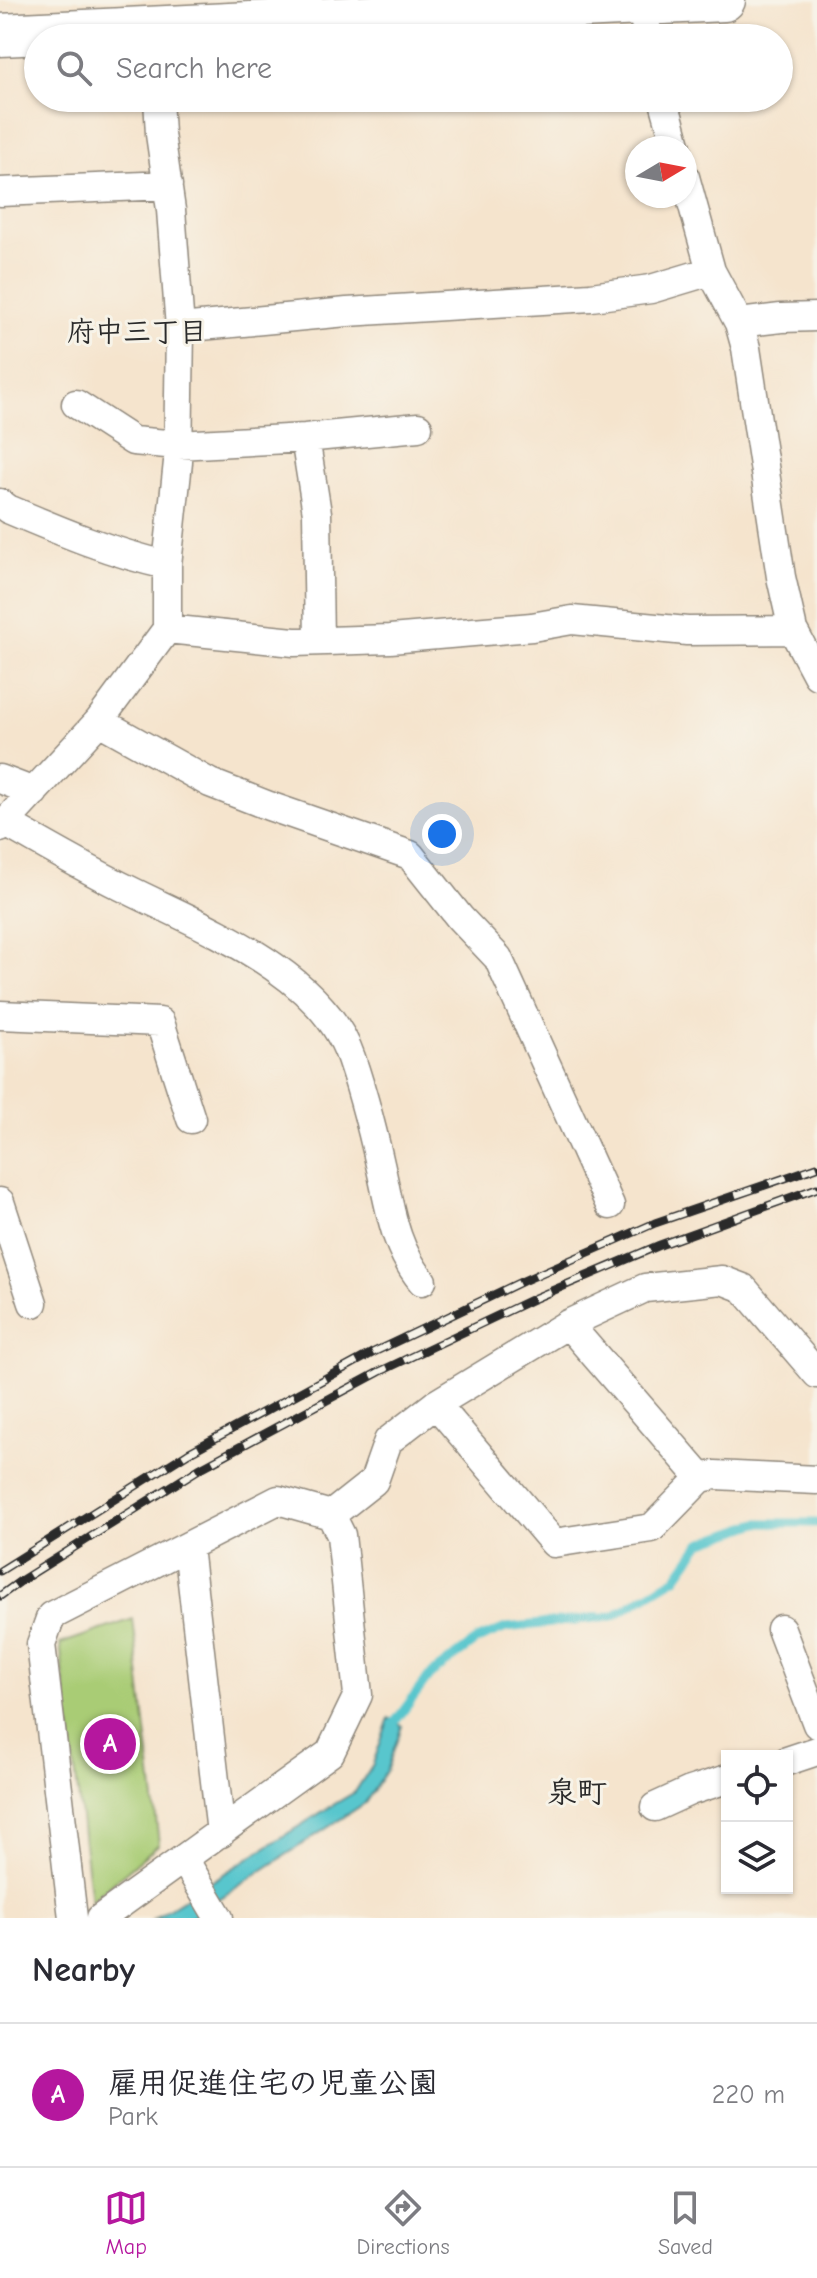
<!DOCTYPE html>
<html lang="en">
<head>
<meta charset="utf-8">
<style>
	:root { --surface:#fff; --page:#f2f2f3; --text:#2b2b33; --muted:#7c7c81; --line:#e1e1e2; --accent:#b5179e }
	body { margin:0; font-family:"Comic Neue","Klee One",sans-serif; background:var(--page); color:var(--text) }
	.controls { position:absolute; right:24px; bottom:24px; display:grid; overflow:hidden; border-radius:0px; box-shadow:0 2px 6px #0004 }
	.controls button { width:72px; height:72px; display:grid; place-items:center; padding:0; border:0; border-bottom:2px solid var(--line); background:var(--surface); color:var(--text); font:40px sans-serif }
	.compass { position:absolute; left:625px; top:136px; width:72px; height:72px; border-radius:50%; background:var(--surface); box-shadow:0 2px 6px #0004; rotate:80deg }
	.you { position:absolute; left:442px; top:834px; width:28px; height:28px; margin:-20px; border:6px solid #fff; border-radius:50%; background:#1a73e8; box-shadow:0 0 0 12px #1a73e833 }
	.badge { display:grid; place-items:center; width:52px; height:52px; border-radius:50%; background:var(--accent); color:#fff; font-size:26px; font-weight:700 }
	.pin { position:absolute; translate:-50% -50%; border:4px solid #fff; box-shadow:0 2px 8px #0006 }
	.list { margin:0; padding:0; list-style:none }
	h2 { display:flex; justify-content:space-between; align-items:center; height:104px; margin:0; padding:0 32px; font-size:34px }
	h2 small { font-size:26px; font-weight:400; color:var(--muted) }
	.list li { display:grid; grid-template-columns:52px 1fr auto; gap:24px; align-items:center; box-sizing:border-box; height:144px; padding:0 32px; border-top:2px solid var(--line) }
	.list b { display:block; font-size:30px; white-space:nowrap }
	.list p { margin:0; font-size:26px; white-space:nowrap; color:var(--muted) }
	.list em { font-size:26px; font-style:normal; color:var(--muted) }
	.icon { flex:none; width:44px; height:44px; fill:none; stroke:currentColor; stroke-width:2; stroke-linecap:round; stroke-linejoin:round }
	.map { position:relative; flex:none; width:817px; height:1918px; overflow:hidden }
	.search { position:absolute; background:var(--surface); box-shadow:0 2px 6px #0004; left:24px; right:24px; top:24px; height:88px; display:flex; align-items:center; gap:20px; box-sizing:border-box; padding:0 28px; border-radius:44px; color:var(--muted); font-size:30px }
	.sheet { height:248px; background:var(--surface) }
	nav { display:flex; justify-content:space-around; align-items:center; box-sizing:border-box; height:112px; border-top:2px solid var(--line); background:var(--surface); font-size:22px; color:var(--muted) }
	nav a { display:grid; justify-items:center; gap:4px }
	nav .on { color:var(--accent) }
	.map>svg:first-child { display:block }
	.green { fill:#a9cc75; stroke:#6a7c50; stroke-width:2 }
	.water { fill:#59c6cd; stroke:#42787c; stroke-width:2 }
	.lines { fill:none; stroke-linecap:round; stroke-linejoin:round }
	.stream { stroke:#59c6cd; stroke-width:9 }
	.minor-casing { stroke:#90887c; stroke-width:31 }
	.highway-casing { stroke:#90887c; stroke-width:45 }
	.minor { stroke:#fff; stroke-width:28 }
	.highway { stroke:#fff; stroke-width:42 }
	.rail-casing { stroke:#2b2b2b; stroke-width:9 }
	.rail { stroke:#f7f3e8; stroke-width:6; stroke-dasharray:18; stroke-linecap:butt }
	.labels { text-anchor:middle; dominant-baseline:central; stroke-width:6; stroke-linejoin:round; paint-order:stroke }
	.neighbourhood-label { font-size:28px; font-weight:bold; fill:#2b2b2b; stroke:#f7f3e8 }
	.quarter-label { font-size:30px; font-weight:bold; fill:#2b2b2b; stroke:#f7f3e8 }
</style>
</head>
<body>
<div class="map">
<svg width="817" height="1918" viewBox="0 0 817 1918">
	<rect width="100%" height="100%" fill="#f7f3e8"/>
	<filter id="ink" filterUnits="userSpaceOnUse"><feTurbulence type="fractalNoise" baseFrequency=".0125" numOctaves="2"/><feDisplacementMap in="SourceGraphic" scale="16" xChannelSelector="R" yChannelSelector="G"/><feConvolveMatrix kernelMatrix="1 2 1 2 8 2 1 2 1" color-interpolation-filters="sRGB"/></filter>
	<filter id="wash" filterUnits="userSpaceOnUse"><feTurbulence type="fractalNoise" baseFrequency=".006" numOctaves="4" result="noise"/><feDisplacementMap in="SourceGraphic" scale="32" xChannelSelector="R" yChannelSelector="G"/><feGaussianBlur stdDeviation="1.8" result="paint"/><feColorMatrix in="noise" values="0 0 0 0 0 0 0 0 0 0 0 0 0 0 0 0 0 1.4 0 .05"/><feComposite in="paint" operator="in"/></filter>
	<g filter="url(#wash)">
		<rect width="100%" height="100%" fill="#f5e4cd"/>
		<!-- green -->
		<path class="green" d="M133,1619L159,1844L91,1901L60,1644Z"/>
		<!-- water -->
		<path class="water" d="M389,1718L402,1726L386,1771L365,1803L190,1918H154L328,1808L355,1792L373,1764Z"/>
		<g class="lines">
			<!-- stream -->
			<path class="stream" d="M391,1733L395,1722L429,1676L477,1640L506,1628L613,1616L676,1578L701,1543L758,1523H817"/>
		</g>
	</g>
	<g filter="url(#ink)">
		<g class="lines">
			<!-- minor casing -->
			<g class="minor-casing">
				<path id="minor" d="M640,4L649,38
					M663,98L677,148
					M685,177L711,271L739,323L746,348L781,577L793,630L817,675
					M0,192L168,185
					M739,323L781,318L817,317
					M180,328L347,312L591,297L651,289L711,271
					M76,404L133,441L178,445L305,438L418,427
					M305,438L317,513L319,641
					M0,503L8,509C60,531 112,553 167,565
					M167,629L294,642L390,639L532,627L572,620L687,631L793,630
					M99,721L210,783L269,806L410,855L460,918L498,958L610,1205
					M0,779L34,792
					M6,823C47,846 87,870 129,890C203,927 322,972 351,1058C365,1099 376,1144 385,1187C392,1221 399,1253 422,1281
					M0,828L99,721L167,629V565L178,462L180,328L171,210L160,134L158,98
					M0,1015L160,1022L191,1119
					M0,1202L33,1303
					M568,1324L701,1478
					M436,1404L554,1543L652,1528L701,1478L715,1475L817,1480
					M331,1515L374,1481L388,1441L436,1404L568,1324L645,1288L722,1280L743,1288L817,1374
					M188,1547L221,1833
					M781,1629L817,1724
					M787,1761L817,1751
					M655,1807L690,1791L727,1779
					M184,1859L219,1918
					M73,1918L41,1644L51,1616L278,1500L331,1515L341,1535L358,1695L330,1753L101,1918"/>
			</g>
			<!-- highway casing -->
			<g class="highway-casing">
				<path id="highway" d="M0,35L724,0"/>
			</g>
			<!-- minor -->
			<use href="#minor" class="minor"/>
			<!-- highway -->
			<use href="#highway" class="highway"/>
			<!-- rail casing -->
			<g class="rail-casing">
				<path id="rail" d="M0,1571L188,1453L374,1352L523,1281L655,1223L817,1167
					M0,1596L22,1580L199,1469L379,1372L533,1299L660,1245L817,1188"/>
			</g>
			<!-- rail -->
			<use href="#rail" class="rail"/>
		</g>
	</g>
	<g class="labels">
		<!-- neighbourhood labels -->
		<g class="neighbourhood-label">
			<text x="137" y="332">府中三丁目</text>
		</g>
		<!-- quarter labels -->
		<g class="quarter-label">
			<text x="577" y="1792">泉町</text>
		</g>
	</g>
</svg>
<div class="controls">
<button><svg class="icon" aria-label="locate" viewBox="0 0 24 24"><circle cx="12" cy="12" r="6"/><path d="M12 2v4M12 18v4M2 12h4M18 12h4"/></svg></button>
<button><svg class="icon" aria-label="layers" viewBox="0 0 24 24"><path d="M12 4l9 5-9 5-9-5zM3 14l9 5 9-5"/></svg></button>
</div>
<svg class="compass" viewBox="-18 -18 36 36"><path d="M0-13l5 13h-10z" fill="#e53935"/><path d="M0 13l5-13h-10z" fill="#7c7c81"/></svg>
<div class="you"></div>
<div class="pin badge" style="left:110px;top:1744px">A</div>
<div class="search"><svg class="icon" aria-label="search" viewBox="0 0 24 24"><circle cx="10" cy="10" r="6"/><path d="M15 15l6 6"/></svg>Search here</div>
</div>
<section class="sheet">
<h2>Nearby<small></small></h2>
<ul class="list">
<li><span class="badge">A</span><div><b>雇用促進住宅の児童公園</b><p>Park</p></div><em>220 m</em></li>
</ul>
</section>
<nav>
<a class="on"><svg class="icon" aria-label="map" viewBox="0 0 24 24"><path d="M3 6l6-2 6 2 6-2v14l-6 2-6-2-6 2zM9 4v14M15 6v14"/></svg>Map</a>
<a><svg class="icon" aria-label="directions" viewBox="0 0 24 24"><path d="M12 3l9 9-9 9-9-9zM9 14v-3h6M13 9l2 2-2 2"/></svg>Directions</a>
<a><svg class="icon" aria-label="saved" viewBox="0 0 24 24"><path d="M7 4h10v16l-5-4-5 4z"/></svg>Saved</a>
</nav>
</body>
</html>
